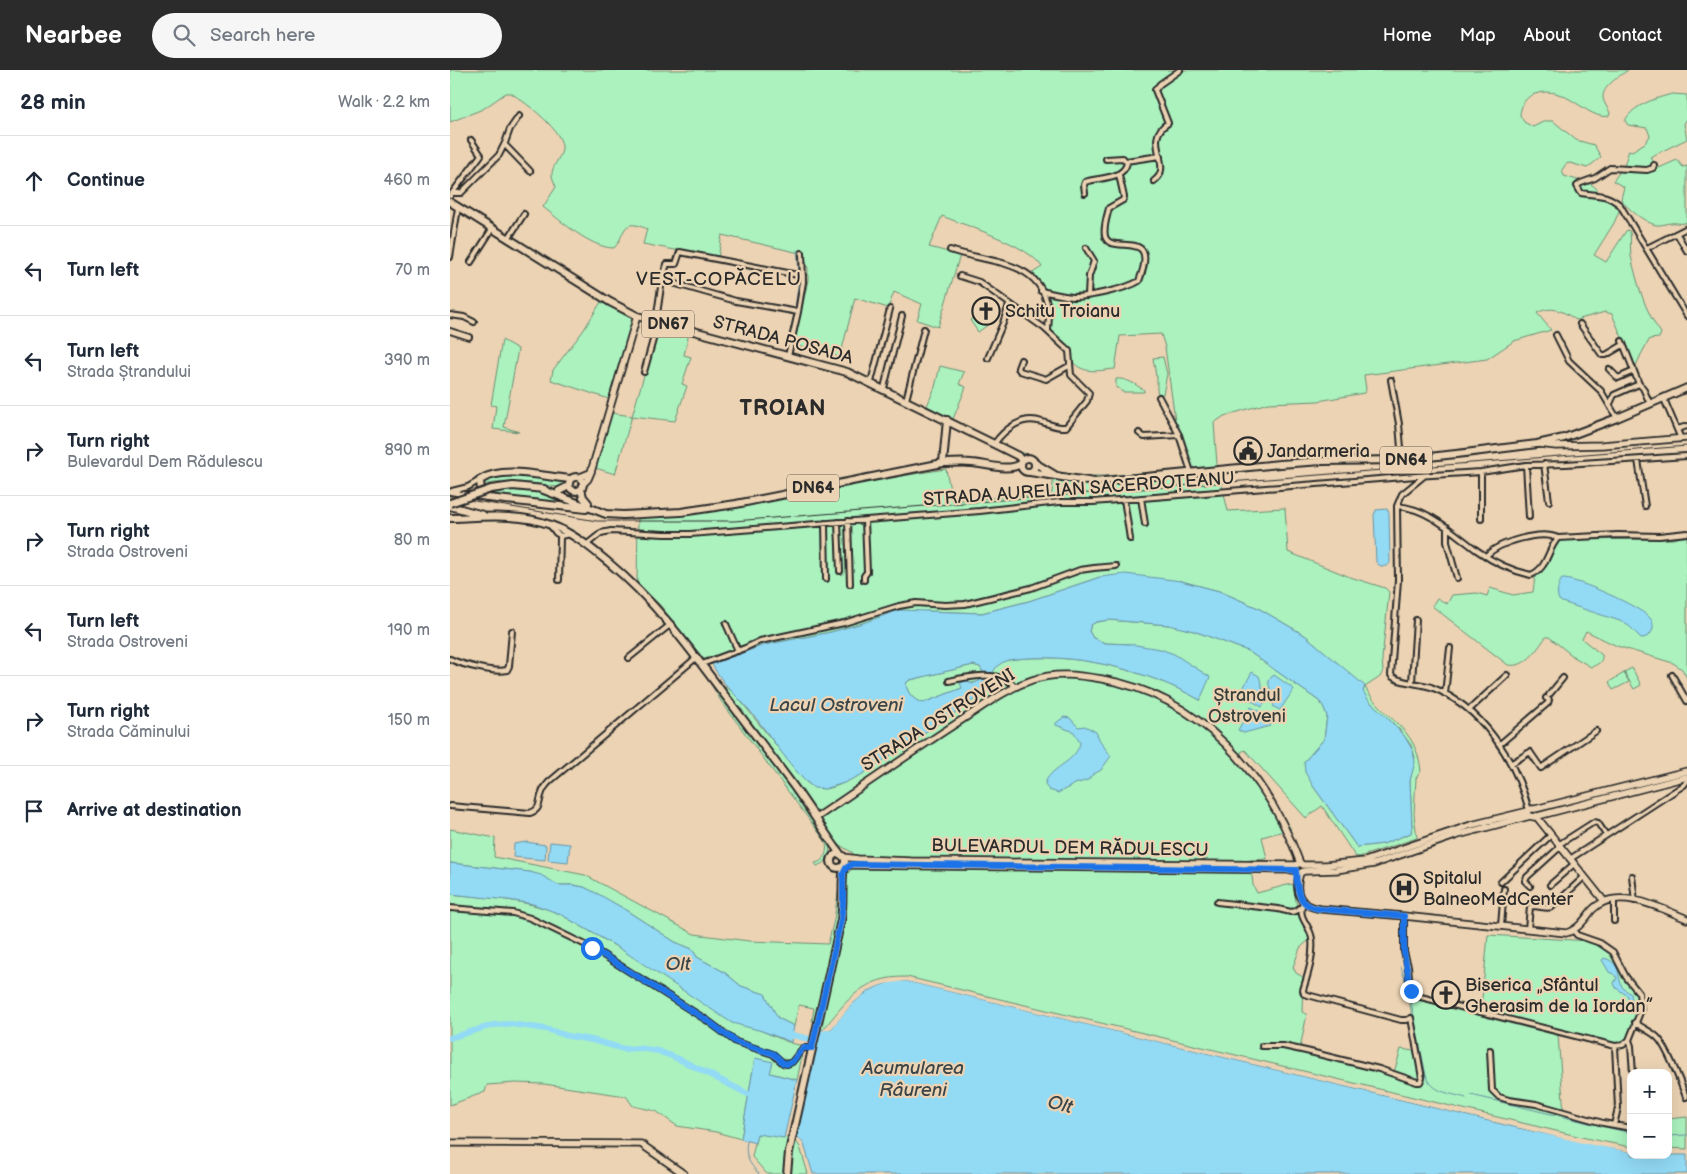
<!DOCTYPE html>
<html lang="en">
<head>
<meta charset="utf-8">
<style>
	:root { --surface:#fff; --page:#f6f6f7; --text:#1f2937; --muted:#747a83; --line:#e0e1e3; --accent:#2b2b2b }
	body { margin:0; font-family:"Balsamiq Sans",sans-serif; background:var(--page); color:var(--text) }
	.controls { position:absolute; right:15px; bottom:15px; display:grid; overflow:hidden; border-radius:10px; box-shadow:0 5px 20px #0002 }
	.controls button { width:45px; height:45px; display:grid; place-items:center; padding:0; border:0; border-bottom:1px solid var(--line); background:var(--surface); color:var(--text); font:25px sans-serif }
	.stop { position:absolute; width:15px; height:15px; margin:-11px; border:4px solid #1a73e8; border-radius:50%; background:#fff }
	.stop.end { background:#1a73e8; border-color:#fff; box-shadow:0 1px 5px #0008 }
	.list { margin:0; padding:0; list-style:none }
	h2 { display:flex; justify-content:space-between; align-items:center; height:65px; margin:0; padding:0 20px; font-size:21px }
	h2 small { font-size:16px; font-weight:400; color:var(--muted) }
	.list li { display:grid; grid-template-columns:32px 1fr auto; gap:15px; align-items:center; box-sizing:border-box; height:90px; padding:0 20px; border-top:1px solid var(--line) }
	.list b { display:block; font-size:19px; white-space:nowrap }
	.list p { margin:0; font-size:16px; white-space:nowrap; color:var(--muted) }
	.list em { font-size:16px; font-style:normal; color:var(--muted) }
	.icon { flex:none; width:28px; height:28px; fill:none; stroke:currentColor; stroke-width:2; stroke-linecap:round; stroke-linejoin:round }
	.map { position:relative; flex:none; width:1237px; height:1104px; overflow:hidden }
	header { display:flex; align-items:center; gap:30px; box-sizing:border-box; height:70px; padding:0 25px; background:var(--accent); color:#fff }
	header strong { font-size:24px }
	nav { display:flex; gap:28px; margin-inline-start:auto; font-size:18px }
	.search { width:350px; height:45px; background:var(--page); display:flex; align-items:center; gap:12px; box-sizing:border-box; padding:0 18px; border-radius:28px; color:var(--muted); font-size:19px }
	main { display:flex }
	aside { flex:1; background:var(--surface) }
	.map>svg:first-child { display:block }
	.green { fill:#abf2be; stroke:#6b8e74 }
	.water { fill:#93daf5; stroke:#6994a4; fill-rule:evenodd }
	.pier { fill:#ebd3b3 }
	.lines { fill:none; stroke-linecap:round; stroke-linejoin:round }
	.stream { stroke:#6994a4; stroke-width:1 }
	.river { stroke:#93daf5; stroke-width:6 }
	.street-casing { stroke:#2b2b2b; stroke-width:8 }
	.secondary-casing { stroke:#2b2b2b; stroke-width:9 }
	.primary-casing { stroke:#2b2b2b; stroke-width:10 }
	.street { stroke:#ebd3b3; stroke-width:4 }
	.secondary { stroke:#ebd3b3; stroke-width:5.5 }
	.primary { stroke:#ebd3b3; stroke-width:6 }
	.rail { stroke:#2b2b2b; stroke-width:1 }
	.primary-bridge-casing { stroke:#2b2b2b; stroke-width:10; stroke-linecap:butt }
	.primary-bridge { stroke:#ebd3b3; stroke-width:6 }
	.route { stroke:#1a73e8; stroke-width:6 }
	.labels { text-anchor:middle; dominant-baseline:central; stroke-width:4.5; stroke-linejoin:round; paint-order:stroke }
	.shield { fill:#ebd3b3; stroke:#655d54; stroke-width:1 }
	.shield-label { font-size:16px; font-weight:bold; fill:#2b2b2b }
	.poi-label { font-size:18px; fill:#2b2b2b; stroke:#ebd3b3; text-anchor:start }
	.street-label { font-size:18px; fill:#2b2b2b; stroke:#ebd3b3 }
	.park-label { font-size:18px; fill:#383f3a; stroke:#ebd3b3 }
	.neighbourhood-label { font-size:19px; letter-spacing:1px; fill:#2b2b2b; stroke:#ebd3b3 }
	.water-label { font-size:19px; font-style:italic; fill:#3b4549; stroke:#ebd3b3 }
	.district-label { font-size:22px; font-weight:bold; letter-spacing:1px; fill:#2b2b2b; stroke:#ebd3b3 }
</style>
</head>
<body>
<header>
<strong>Nearbee</strong>
<div class="search"><svg class="icon" aria-label="search" viewBox="0 0 24 24"><circle cx="10" cy="10" r="6"/><path d="M15 15l6 6"/></svg>Search here</div>
<nav><a>Home</a><a>Map</a><a>About</a><a>Contact</a></nav>
</header>
<main>
<aside>
<h2>28 min<small>Walk · 2.2 km</small></h2>
<ul class="list">
<li><svg class="icon" aria-label="ahead" viewBox="0 0 24 24"><path d="M12 20V5M6 11l6-6 6 6"/></svg><div><b>Continue</b></div><em>460 m</em></li>
<li><svg class="icon" aria-label="left" viewBox="0 0 24 24"><path d="M17 20v-9H6M10 6l-5 5 5 5"/></svg><div><b>Turn left</b></div><em>70 m</em></li>
<li><svg class="icon" aria-label="left" viewBox="0 0 24 24"><path d="M17 20v-9H6M10 6l-5 5 5 5"/></svg><div><b>Turn left</b><p>Strada Ștrandului</p></div><em>390 m</em></li>
<li><svg class="icon" aria-label="right" viewBox="0 0 24 24"><path d="M7 20v-9h11M14 6l5 5-5 5"/></svg><div><b>Turn right</b><p>Bulevardul Dem Rădulescu</p></div><em>890 m</em></li>
<li><svg class="icon" aria-label="right" viewBox="0 0 24 24"><path d="M7 20v-9h11M14 6l5 5-5 5"/></svg><div><b>Turn right</b><p>Strada Ostroveni</p></div><em>80 m</em></li>
<li><svg class="icon" aria-label="left" viewBox="0 0 24 24"><path d="M17 20v-9H6M10 6l-5 5 5 5"/></svg><div><b>Turn left</b><p>Strada Ostroveni</p></div><em>190 m</em></li>
<li><svg class="icon" aria-label="right" viewBox="0 0 24 24"><path d="M7 20v-9h11M14 6l5 5-5 5"/></svg><div><b>Turn right</b><p>Strada Căminului</p></div><em>150 m</em></li>
<li><svg class="icon" aria-label="arrive" viewBox="0 0 24 24"><path d="M6 21V4h12l-3 4 3 4H6"/></svg><div><b>Arrive at destination</b></div></li>
</ul>
</aside>
<div class="map">
<svg width="1237" height="1104" viewBox="0 0 1237 1104">
	<rect width="100%" height="100%" fill="#ebd3b3"/>
	<filter id="ink" filterUnits="userSpaceOnUse"><feTurbulence type="fractalNoise" baseFrequency=".02" numOctaves="2"/><feDisplacementMap in="SourceGraphic" scale="10" xChannelSelector="R" yChannelSelector="G"/><feConvolveMatrix kernelMatrix="1 2 1 2 8 2 1 2 1" color-interpolation-filters="sRGB"/></filter>
	<g filter="url(#ink)">
		<!-- green -->
		<path class="green" d="M0,0H1178C1170,6 1152,16 1153,28C1154,34 1158,38 1160,43L1159,46C1137,51 1117,13 1085,24C1075,27 1071,35 1070,45L1074,52L1083,57L1095,51H1103L1126,70L1144,75L1151,87L1137,98L1120,93L1116,94L1112,100L1114,106L1141,114L1147,119C1149,132 1163,130 1170,139L1164,153L1144,185L1156,192L1176,161L1178,160L1180,162C1181,170 1180,178 1181,186C1187,213 1195,242 1211,263L1209,268L1200,269C1194,278 1189,288 1185,298L1162,244L1155,242L1126,250C1113,241 1102,235 1087,243L1101,260L1064,271L1037,289L914,305L916,320L914,323L868,331L818,333L774,346L764,353L767,395L778,441L835,438L838,482L900,507L935,518L939,522L932,589L933,601L930,607L915,617C934,652 966,654 971,701L966,708L964,744L967,768L909,787L905,786L872,736L856,748L795,680L791,682V686L841,759L812,767L817,789L800,790L803,815L807,823L841,814L843,815L849,846L857,860L860,869L850,878L843,897L846,903L853,907L852,942L857,944L850,978L943,1006L951,979L969,982L959,930L961,928L1108,965L1114,1044L1146,1053L1181,1060V1077L1140,1069L457,907C413,906 397,930 372,961L369,960L370,953L362,951L364,938L349,935L344,956L328,948L314,924L291,916L274,902L247,887L242,879L225,872L171,837L134,817L123,815H108L80,802L0,793V759L45,768L44,787L135,805L244,864L299,871L378,874L384,850L390,810L401,800L402,793H399V790H402L403,783L388,774L362,736L274,618L276,617L285,624L354,710C372,728 391,714 411,704L521,632L537,615L538,610L545,598L551,592L558,590C621,581 695,599 750,630L680,574L655,573L643,568L639,561L641,555L646,552L659,550L719,555L744,561L798,581L869,631L873,636L877,646L874,669L854,692L863,716L907,777L933,774L961,763L962,756L960,711L965,687L961,675L949,659L916,628L913,621L915,617L856,566L808,538L769,521L731,511L650,507L579,531L532,543L478,541L413,553L381,562L314,575L262,594L254,589L210,535L187,513L188,448C292,441 393,414 496,399L502,431L602,423L604,402C592,395 581,387 569,381L585,388L604,401L632,406H654L742,399L725,350L715,277L711,264L670,266L665,299C651,300 634,305 623,292L621,281L600,260C600,254 602,249 602,243C601,229 590,214 581,204L592,197C579,175 517,156 492,146L479,177L510,185L488,257L467,250L472,234L444,222L438,238L405,228L390,287L344,275L358,210V199L354,184L272,165L268,188L193,174L197,159C170,146 176,166 164,178C141,178 111,151 93,137L106,117C105,114 103,110 102,106C101,97 110,89 112,80C115,61 76,33 61,23H56L33,39L0,52Z
			M1222,24L1237,25V48L1234,54L1237,69L1200,87L1209,98L1227,90L1233,97L1237,96V152C1231,155 1227,152 1221,153C1216,153 1211,156 1206,155C1196,153 1176,138 1171,129L1174,117L1163,111L1174,96L1179,80L1182,81L1195,73L1200,66L1197,58L1178,55L1175,51C1182,35 1207,28 1222,24Z
			M151,232L188,252L161,343L182,346L209,255L239,263L234,285L241,287L232,314L237,316L225,351L182,346L165,404L139,396L159,329L101,310L103,300L133,261Z
			M531,242L539,254L528,262L520,250Z
			M52,270L68,279L54,357L69,362L43,359L46,336L41,335Z
			M713,287L717,304L713,324L709,326L707,320V306H706L703,288Z
			M490,296L514,302L509,314L516,317L503,349L477,336L485,317Z
			M666,309C677,308 686,315 694,320V322H672L669,318H666Z
			M66,405L110,410L114,411L116,415L112,418C85,413 60,409 32,415L33,411L45,406Z
			M55,420L89,422L106,427L107,430L106,432L43,428L36,424Z
			M1237,466V608L1232,599L1223,593L1167,576L1136,561L1132,569L1152,585C1153,592 1147,595 1141,597L1124,587L1099,567H1096C1086,580 1077,598 1058,595L982,536L987,528L997,534L1002,525L1027,523L1037,526L1040,518L1063,525L1083,522L1085,507L1095,497L1108,472L1113,470L1223,469Z
			M523,595L530,597L534,604L533,609C527,613 524,614 517,612L512,618L473,633C464,631 456,622 456,613L460,610Z
			M250,596L352,732C359,749 384,767 379,786L375,792L367,796L365,793C375,792 379,780 375,771L271,631Z
			M1182,598L1191,615L1184,619L1174,602Z
			M1174,603L1179,612L1163,620L1159,612Z
			M0,824C37,828 75,829 110,844L312,961L338,972H341L340,973L354,976L347,1010L320,1003L305,988L291,1069L266,1062L227,1056L206,1041L183,1036L176,1026L94,1014L65,1013L37,1015L35,1022L0,1035Z
			M1038,865L1140,871L1151,875L1163,885L1172,904L1186,920L1190,937L1177,969L1174,972L1163,975L1031,939Z
			M1237,1047V1079L1218,1078V1049Z
			M307,1064L327,1065L345,1070L350,1077L358,1104H317L302,1087Z"/>
		<!-- water -->
		<path class="water" d="M937,439L939,443L940,493C937,498 929,497 926,492L924,445L926,440Z
			M675,504L731,511L769,521L808,538L856,566L915,616L913,621L919,631L935,645L955,667L963,681L965,692L960,711L962,756L961,763L933,774L907,777L863,716L855,702L854,692L874,669L877,646L873,636L869,631L798,581L744,561L719,555L659,550L646,552L641,555L639,561L643,568L655,573L680,574L710,579L724,584L760,607L750,630C695,599 621,581 558,590C542,596 543,605 536,617C532,624 526,628 521,632L411,705L394,713L375,719L364,718L354,710C334,688 319,664 301,642C287,626 272,614 262,594L314,575L381,562L413,553L449,540L532,543L579,531L650,507ZM523,595L530,597L534,604L531,610L522,614L517,610L510,613L512,618L473,633C464,631 456,622 456,613L460,610Z
			M1112,509C1127,508 1191,537 1200,548C1204,553 1204,558 1201,563C1198,566 1196,568 1191,568L1179,556L1170,551L1112,532L1109,530C1106,524 1108,514 1112,509Z
			M802,602L809,606L816,631L812,637L790,624Z
			M824,605L844,619L830,640L824,637L818,610Z
			M801,637L823,649L820,656L794,663L788,660Z
			M614,647L620,648L628,657L635,656L646,662L651,673L661,686L651,700L642,705L638,710L625,714L608,723L599,720L595,715C597,698 626,693 630,673L624,662L606,655V653Z
			M76,772L96,775L95,790L63,787L64,774Z
			M100,772L120,774L118,792L98,790Z
			M0,793L80,802L91,805L108,815H123L134,817L150,825L171,837L225,872L242,879L247,887L274,902L291,916L315,924L328,948L344,956L341,972L312,961L282,953L169,878L110,844L83,834L58,830L0,824Z
			M1154,888C1174,893 1166,912 1174,919C1176,921 1179,922 1181,924L1183,935L1179,940L1177,941L1175,938L1179,933L1178,926L1166,918L1164,913L1167,908L1165,905L1159,902L1152,890Z
			M445,911H456L1068,1058L1181,1082V1085H1237V1104H363L354,1074L346,1065L369,960L381,959C400,935 414,918 445,911Z
			M305,988L323,992L320,1003L347,1010L334,1068L307,1064L305,1073L291,1069Z"/>
		<!-- pier -->
		<path class="pier" d="M445,909H456L1069,1055L1181,1080V1082L1137,1074L456,911L434,914L420,919L402,934L381,959L372,961L375,958L380,956L400,932L419,917Z"/>
		<g class="lines">
			<!-- stream -->
			<path class="stream" d="M347,180L349,203
				M345,239L349,208
				M336,282L344,244
				M951,897L960,927L975,1001C980,1023 997,1022 1016,1028
				M1021,1025L1181,1063
				M1218,1066L1237,1065
				M297,1071C294,1086 299,1093 309,1104"/>
			<!-- river -->
			<path class="river" d="M334,963L368,971
				M0,968L43,955L61,954L96,959L118,966L142,970L174,979L189,978L208,981L229,989L298,1024"/>
			<!-- street casing -->
			<g class="street-casing">
				<path id="street" d="M55,75L80,101
					M676,91L710,86
					M1204,95L1203,98L1197,100L1160,98L1145,108L1131,113L1127,116L1131,123C1148,126 1156,123 1170,135L1237,246
					M704,111C725,96 691,70 718,53L705,20L710,14L730,0
					M2,123H11L49,85L55,73L60,59L69,46
					M635,123L634,115L635,112C649,107 673,110 677,93L673,88L656,89
					M0,126L31,85L21,70
					M1227,164L1237,181
					M58,169L74,144
					M636,178L644,191L639,206L638,225
					M1197,178L1237,158
					M500,180C540,194 594,188 599,245C599,251 598,256 598,261
					M0,187L8,138
					M21,192L42,159
					M510,206L529,212L594,258L619,281L621,305L639,323L637,331L616,357C607,358 600,354 592,352C572,345 555,359 544,374
					M212,210L217,194H226L230,182L353,206
					M591,221C601,223 612,226 623,227C638,227 677,219 689,211C711,155 660,187 655,166C653,157 657,147 659,138L673,130L674,127L669,105
					M0,245L14,247L24,252
					M206,251L212,210L286,231L348,242
					M1130,254L1152,285H1156L1173,275
					M0,261L19,267
					M1106,265L1119,291L1151,321L1167,348
					M1172,271L1189,314L1193,318L1200,334
					M338,286L348,242L353,212L352,183
					M538,288L553,253L559,235
					M571,290L568,298L570,301L596,309L619,296
					M1159,299L1168,308L1184,301
					M194,302L208,252
					M941,310L949,354L952,390
					M421,312L440,239
					M434,318L452,246
					M709,327L729,365L741,402
					M1214,329L1231,369
					M456,330L474,259
					M1160,334L1164,325L1189,314
					M1228,359L1237,356
					M689,363L694,367L729,365
					M1188,390L1195,436
					M1094,394L1099,431
					M1076,395L1079,447
					M1031,402V449
					M974,406L952,424L947,436L948,510L941,605C947,613 970,613 981,617C1032,637 1065,689 1079,740
					M2,421L18,417L30,410
					M0,422L37,428
					M691,428L695,454
					M674,429L680,469
					M947,436C980,439 1002,462 1028,481C1043,492 1063,501 1081,505C1098,498 1097,480 1108,468L1168,465L1209,466L1237,463
					M398,451L400,514
					M388,452L390,501
					M375,453L376,509
					M100,455L106,463L111,466
					M997,457V472L1007,508
					M136,475L151,463L161,461L214,464H240L530,441L609,432H643L966,406L1031,402L1076,395L1116,394L1237,386
					M1036,486C1049,472 1090,460 1108,468
					M109,510L110,468L111,466L119,464
					M414,510V506L417,502L415,450
					M276,554L288,581
					M179,588L221,554
					M0,589C13,595 44,603 57,600L59,596L62,561
					M252,594L295,578L310,571L394,553L449,536L466,533L495,535L515,534L581,518L630,500L644,498L666,496
					M1222,605L1237,631
					M499,611C516,607 552,599 565,617
					M962,612L966,550
					M995,624L1000,578
					M1099,625L1113,608
					M1019,640L1057,605
					M1050,674L1098,633L1099,630L1096,628
					M1062,693L1080,682L1091,698L1146,661
					M0,736L80,743C92,739 88,732 92,723C93,718 96,716 99,712L247,587
					M1108,775L1144,752L1148,753L1156,765
					M1120,789L1234,715L1237,711
					M1182,806L1185,831
					M1051,812L1101,765
					M1100,815L1124,794
					M1080,816L1075,811L1077,807L1110,777
					M767,832L828,839L841,842L846,841L849,838
					M0,838L63,843L80,848L142,878L258,951L286,972L323,984L333,993L337,994L342,992L353,978H362
					M954,846V882L958,896L960,918L963,925L1165,976L1173,975L1179,970L1191,940L1189,923L1176,907L1163,882L1150,873L1127,865L1123,860
					M1164,851V829
					M1051,856L1054,819
					M1078,859L1080,837C1087,834 1095,840 1102,837L1134,807
					M1185,952C1191,958 1201,961 1207,967C1217,976 1231,1014 1236,1027
					M1179,970L1181,976L1183,1003
					M812,976H833L856,981L929,999L967,1012H970L972,1008L961,948L957,950H951L854,924L853,920C858,904 864,886 862,869C860,853 847,850 853,832
					M1040,980L1042,1020L1049,1027L1059,1030L1086,1034L1153,1053L1181,1058
					M1164,1055L1168,1038L1165,976"/>
			</g>
			<!-- secondary casing -->
			<g class="secondary-casing">
				<path id="secondary" d="M1089,374L1106,376L1152,375L1237,368
					M130,407L140,403
					M133,414L138,409L141,402L187,246
					M1086,746L1154,831
					M366,748C413,716 459,684 507,653C531,638 555,619 582,610C606,602 628,605 652,609C750,626 817,704 850,793
					M393,787L408,789L461,791L846,795
					M394,795L846,800
					M846,795L850,793L853,795H876L915,791L1021,755L1078,741L1081,739H1085L1237,701
					M850,803C844,822 849,836 871,839L954,846L1116,863C1128,860 1135,849 1142,840C1166,815 1211,838 1237,849
					M850,803L854,801L886,800L924,794L1008,765L1080,746L1084,747L1237,707
					M0,1073L191,1074L234,1104"/>
			</g>
			<!-- primary casing -->
			<g class="primary-casing">
				<path id="primary" d="M0,132L160,232L187,246L206,251L397,302L550,377L568,386L572,391
					M571 395a7 7 0 1 1 14 0a7 7 0 1 1-14 0Z
					M493,393L497,350
					M585,393L605,405
					M580,402L644,412L830,394L872,391L952,390L1015,383L1087,374L1114,368L1167,348L1237,318
					M119 414a7 7 0 1 1 14 0a7 7 0 1 1-14 0Z
					M120,409C94,407 54,395 30,410C30,418 32,424 38,428L136,439
					M41,419L63,416L94,419
					M91,419L156,444L173,445L231,442L286,434L493,393C503,393 513,392 522,393C537,394 557,402 571,394
					M131,419L133,427L138,433
					M109,421L119,416
					M0,436L33,445
					M0,448C33,447 70,443 101,455C123,463 141,478 158,492C204,530 238,576 273,623C296,653 319,683 342,714C359,737 374,762 391,785
					M381 791a7 7 0 1 1 14 0a7 7 0 1 1-14 0Z
					M337,1104L339,1082L391,850C394,831 391,813 394,795"/>
			</g>
			<!-- street -->
			<use href="#street" class="street"/>
			<!-- secondary -->
			<use href="#secondary" class="secondary"/>
			<!-- primary -->
			<use href="#primary" class="primary"/>
			<!-- rail -->
			<path class="rail" d="M0,427L147,451H284L1237,376"/>
			<!-- primary-bridge casing -->
			<g class="primary-bridge-casing">
				<path id="primary-bridge" d="M0,433L41,419"/>
			</g>
			<!-- primary-bridge -->
			<use href="#primary-bridge" class="primary-bridge"/>
		</g>
	</g>
	<g class="lines" filter="url(#ink)">
		<!-- route -->
		<path class="route" d="M142,878L258,951L286,972L324,984L333,993L337,994L342,992L353,978H362L391,850L393,833V804L396,798L402,794L846,800C847,820 847,836 870,839L954,846V882L961,921"/>
	</g>
	<!-- icons -->
	<defs>
		<g id="church-ring" transform="scale(1.4375)"><circle r="9.5" fill="#ebd3b3" stroke="#2b2b2b" stroke-width="1.5"/><path d="M-1.2-6h2.4v3.5h3.3v2.4h-3.3V6h-2.4V-.1h-3.3v-2.4h3.3Z" fill="#2b2b2b"/></g>
		<g id="civic-ring" transform="scale(1.4375)"><circle r="9.5" fill="#ebd3b3" stroke="#2b2b2b" stroke-width="1.5"/><path d="M-.6-6.5H3V-4.5H.6V-3L4-1V1h2V6H-6V1h2V-1L-.6-3ZM-1.2 2.5V6h2.4V2.5Z" fill="#2b2b2b"/></g>
		<g id="hospital-ring" transform="scale(1.4375)"><circle r="9.5" fill="#ebd3b3" stroke="#2b2b2b" stroke-width="1.5"/><path d="M-5-5h3v3.5h4V-5h3V5h-3V1.5h-4V5h-3Z" fill="#2b2b2b"/></g>
	</defs>
	<g fill-rule="evenodd">
		<use href="#church-ring" x="536" y="241"/>
		<use href="#civic-ring" x="798" y="381"/>
		<use href="#hospital-ring" x="954" y="818"/>
		<use href="#church-ring" x="996" y="925"/>
	</g>
	<g class="labels">
		<!-- shield labels -->
		<g class="shield">
			<rect x="192" y="240.5" width="52" height="27" rx="4"/>
			<rect x="930" y="376.5" width="52" height="27" rx="4"/>
			<rect x="337" y="404.5" width="52" height="27" rx="4"/>
		</g>
		<g class="shield-label">
			<text x="218" y="254">DN67</text>
			<text x="956" y="390">DN64</text>
			<text x="363" y="418">DN64</text>
		</g>
		<!-- poi labels -->
		<g class="poi-label">
			<text x="555" y="241">Schitu Troianu</text>
			<text x="817" y="381">Jandarmeria</text>
			<text x="973" y="808">Spitalul<tspan x="973" dy="21">BalneoMedCenter</tspan></text>
			<text x="1015" y="915">Biserica „Sfântul<tspan x="1015" dy="21">Gherasim de la Iordan”</tspan></text>
		</g>
		<!-- street labels -->
		<g class="street-label">
			<text transform="translate(333 270) rotate(15)">STRADA POSADA</text>
			<text transform="translate(629 419) rotate(-4)">STRADA AURELIAN SACERDOȚEANU</text>
			<text transform="translate(488 650) rotate(-32)">STRADA OSTROVENI</text>
			<text transform="translate(620 778) rotate(1)">BULEVARDUL DEM RĂDULESCU</text>
		</g>
		<!-- park labels -->
		<g class="park-label">
			<text x="797" y="625">Ștrandul<tspan x="797" dy="21">Ostroveni</tspan></text>
		</g>
		<!-- neighbourhood labels -->
		<g class="neighbourhood-label">
			<text x="269" y="209">VEST-COPĂCELU</text>
		</g>
		<!-- water labels -->
		<g class="water-label">
			<text x="386" y="635">Lacul Ostroveni</text>
			<text x="228" y="894">Olt</text>
			<text x="463" y="998">Acumularea<tspan x="463" dy="22">Râureni</tspan></text>
			<text transform="translate(610 1035) rotate(15)">Olt</text>
		</g>
		<!-- district labels -->
		<g class="district-label">
			<text x="333" y="338">TROIAN</text>
		</g>
	</g>
</svg>
<div class="controls">
<button>+</button>
<button>−</button>
</div>
<div class="stop" style="left:142px;top:878px"></div>
<div class="stop end" style="left:961px;top:921px"></div>
</div>
</main>
</body>
</html>
